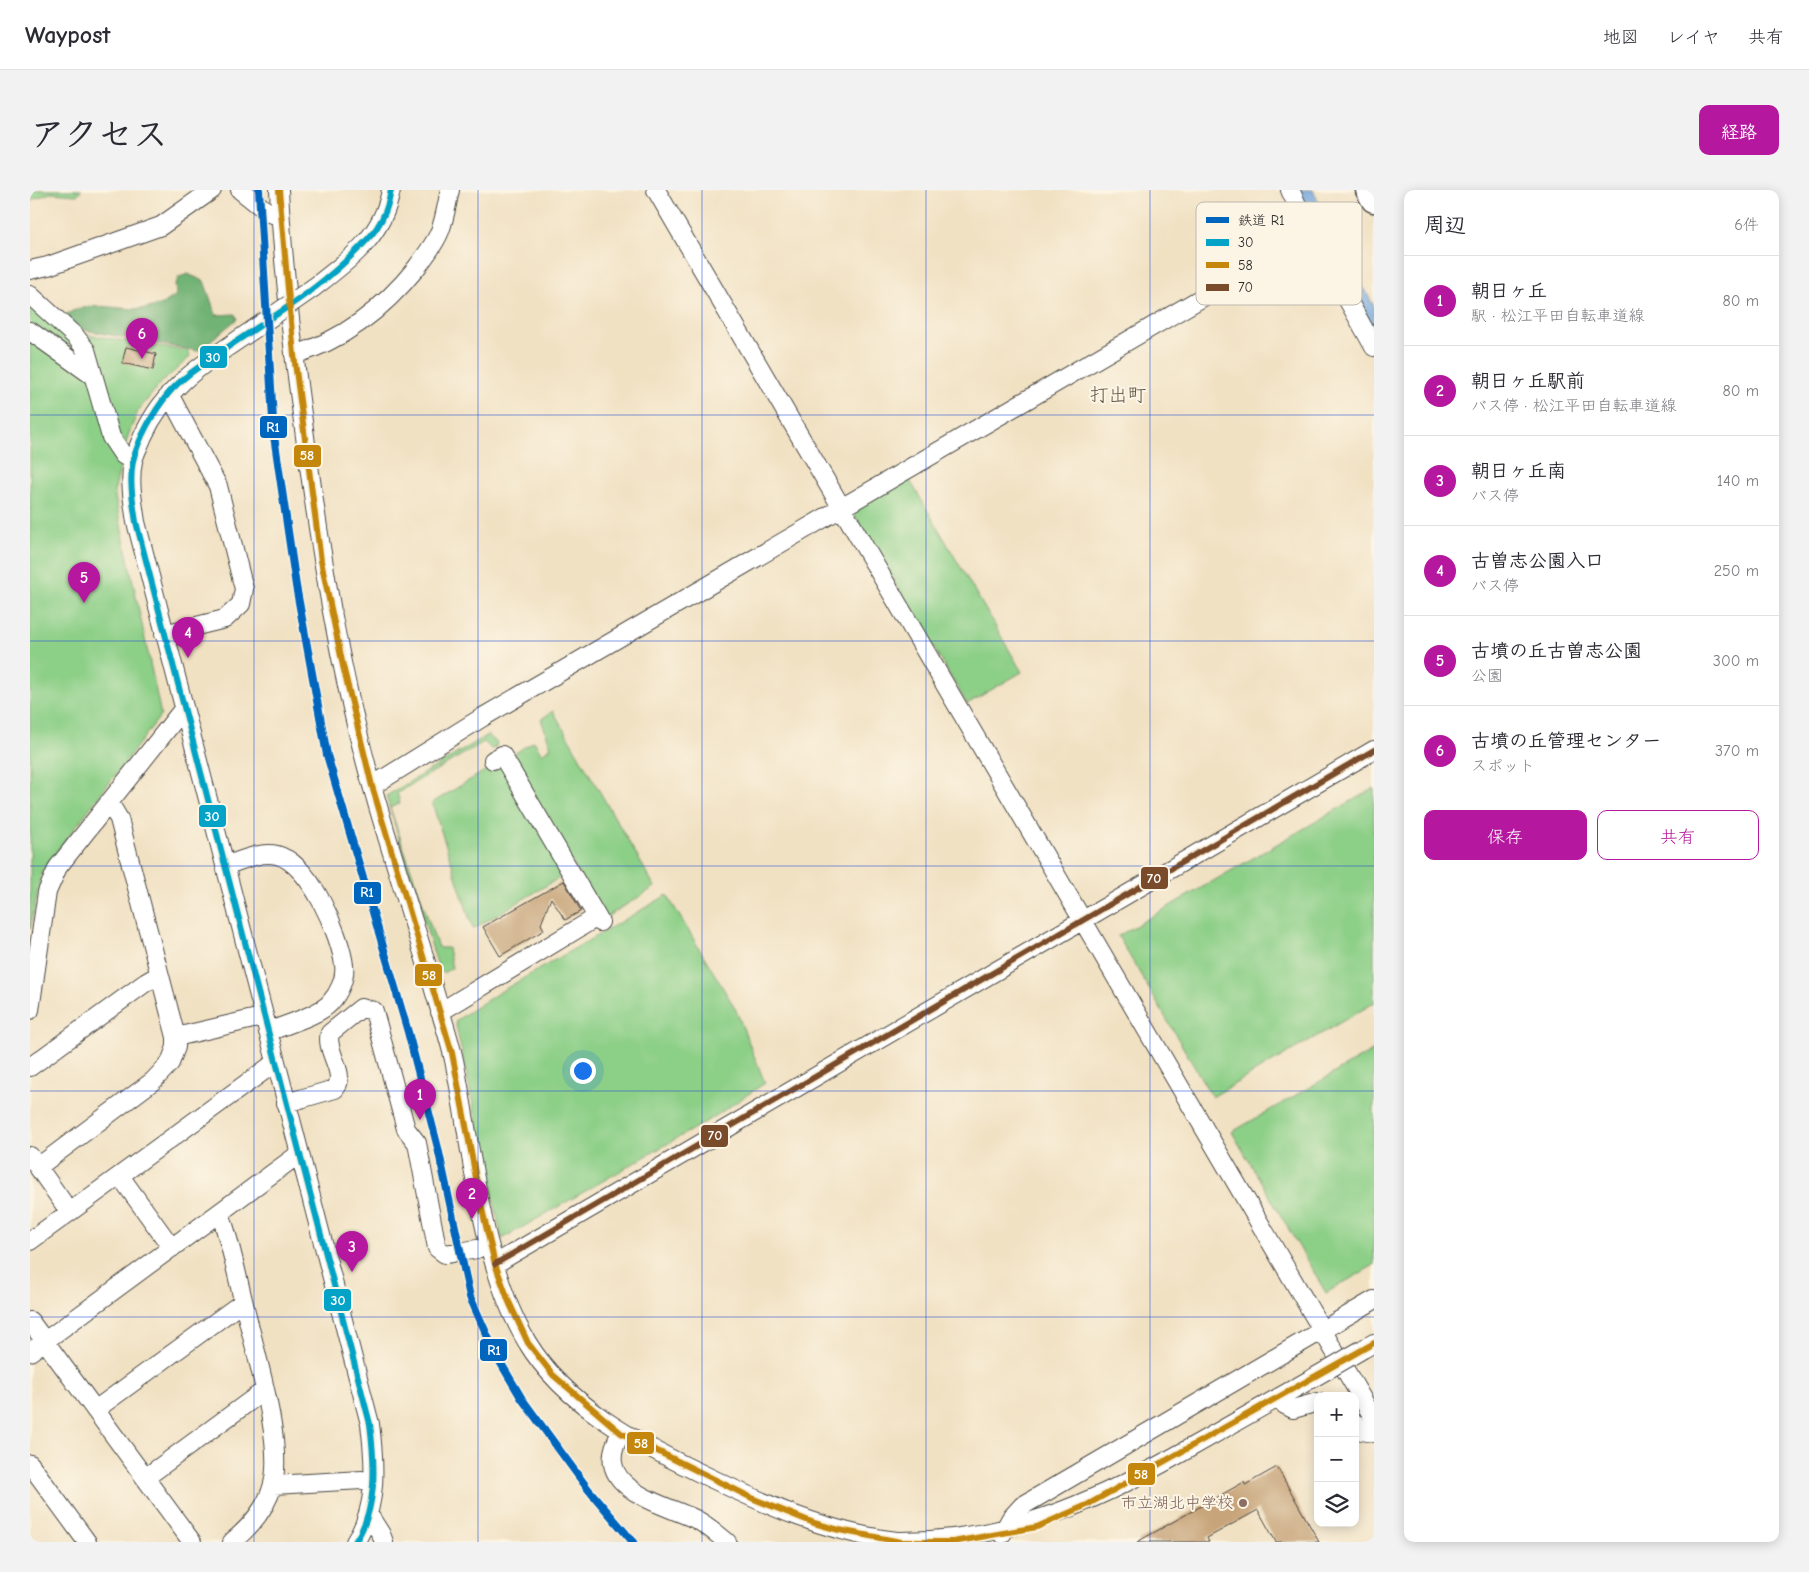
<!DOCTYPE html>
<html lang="ja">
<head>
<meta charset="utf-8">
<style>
	:root { --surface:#fff; --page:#f2f2f3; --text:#2b2b33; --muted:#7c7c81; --line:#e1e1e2; --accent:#b5179e }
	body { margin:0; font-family:"Comic Neue","Klee One",sans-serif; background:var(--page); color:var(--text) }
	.controls { position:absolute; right:15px; bottom:15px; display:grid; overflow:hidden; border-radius:10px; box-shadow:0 2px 12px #0003 }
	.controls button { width:45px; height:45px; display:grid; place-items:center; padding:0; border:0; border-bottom:1px solid var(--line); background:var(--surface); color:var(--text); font:25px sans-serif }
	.you { position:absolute; left:552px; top:880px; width:18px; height:18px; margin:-12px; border:4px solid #fff; border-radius:50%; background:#1a73e8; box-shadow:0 0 0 8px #1a73e833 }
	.badge { display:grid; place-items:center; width:32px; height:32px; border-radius:50%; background:var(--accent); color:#fff; font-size:16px; font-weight:700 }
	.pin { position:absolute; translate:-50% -41px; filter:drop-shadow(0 1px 2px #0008) }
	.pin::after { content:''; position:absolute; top:26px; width:18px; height:15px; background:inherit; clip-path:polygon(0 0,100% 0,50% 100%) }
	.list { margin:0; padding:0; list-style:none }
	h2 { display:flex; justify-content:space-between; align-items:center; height:65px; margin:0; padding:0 20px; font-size:21px }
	h2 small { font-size:16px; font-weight:400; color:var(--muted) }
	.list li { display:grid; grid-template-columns:32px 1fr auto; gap:15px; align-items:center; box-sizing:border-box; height:90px; padding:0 20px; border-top:1px solid var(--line) }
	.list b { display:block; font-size:19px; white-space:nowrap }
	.list p { margin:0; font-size:16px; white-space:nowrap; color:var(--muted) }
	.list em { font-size:16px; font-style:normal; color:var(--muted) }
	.actions { display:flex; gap:10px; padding:15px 20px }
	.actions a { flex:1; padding:11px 0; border:1px solid var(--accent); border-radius:10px; text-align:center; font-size:18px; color:var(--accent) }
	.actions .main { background:var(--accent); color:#fff }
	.icon { flex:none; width:28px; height:28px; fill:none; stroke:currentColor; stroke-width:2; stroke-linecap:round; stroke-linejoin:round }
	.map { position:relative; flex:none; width:1344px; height:1352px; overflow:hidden; border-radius:10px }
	header { display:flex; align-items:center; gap:30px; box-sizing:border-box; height:70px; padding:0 25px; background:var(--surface); border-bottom:1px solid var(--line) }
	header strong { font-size:24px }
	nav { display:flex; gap:28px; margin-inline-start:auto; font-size:18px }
	.intro { display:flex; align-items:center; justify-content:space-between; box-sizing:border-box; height:120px; padding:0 30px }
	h1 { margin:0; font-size:35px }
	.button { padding:12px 22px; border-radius:10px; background:var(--accent); color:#fff; font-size:18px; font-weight:700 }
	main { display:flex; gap:30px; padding:0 30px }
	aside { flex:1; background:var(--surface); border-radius:10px; box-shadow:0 2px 12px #0003 }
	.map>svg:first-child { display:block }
	.green { fill:#8ccf87; stroke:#5c7d59 }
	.forest { fill:#71b274; stroke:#4e6e50 }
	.water { fill:#6ea3db; stroke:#4c6783 }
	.building { fill:#c7a479 }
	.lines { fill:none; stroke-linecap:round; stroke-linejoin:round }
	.minor-casing { stroke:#494642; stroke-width:20 }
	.highway-casing { stroke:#494642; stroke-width:29 }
	.minor { stroke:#fff; stroke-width:18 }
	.highway { stroke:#fff; stroke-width:26 }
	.minor-bridge-casing { stroke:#494642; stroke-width:20; stroke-linecap:butt }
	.minor-bridge { stroke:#fff; stroke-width:18 }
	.bus-1-casing { stroke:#fcf5e5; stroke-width:10 }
	.bus-2-casing { stroke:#fcf5e5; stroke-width:10 }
	.bus-3-casing { stroke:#fcf5e5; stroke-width:10 }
	.bus-1 { stroke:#02a3c6; stroke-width:6 }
	.bus-2 { stroke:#c4870b; stroke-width:6 }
	.bus-3 { stroke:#7a4b2a; stroke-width:6 }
	.rail-1-casing { stroke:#fcf5e5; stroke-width:11 }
	.rail-1 { stroke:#0065bd; stroke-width:8 }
	.grid { fill:none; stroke:#1d4ed8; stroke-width:1; stroke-opacity:0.55 }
	.education-dot { fill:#8d6e63; stroke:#fcf5e5; stroke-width:2 }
	.labels { text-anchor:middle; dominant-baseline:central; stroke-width:4; stroke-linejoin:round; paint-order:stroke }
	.education-label { font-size:16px; fill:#785e54; stroke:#fcf5e5; text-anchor:end }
	.quarter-label { font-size:19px; fill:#625546; stroke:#fcf5e5 }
	.key { fill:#fcf5e5; stroke:#bdb8ad; stroke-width:1 }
	.key-label { font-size:14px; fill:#2b2b2b }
	.line-badge { stroke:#fcf5e5; stroke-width:2 }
	.badge-label { font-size:14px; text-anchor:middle; font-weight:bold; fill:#fff }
</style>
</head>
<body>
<header>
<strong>Waypost</strong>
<nav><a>地図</a><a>レイヤ</a><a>共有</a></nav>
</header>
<div class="intro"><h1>アクセス</h1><a class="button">経路</a></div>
<main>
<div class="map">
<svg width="1344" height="1352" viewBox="0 0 1344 1352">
	<rect width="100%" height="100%" fill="#fcf5e5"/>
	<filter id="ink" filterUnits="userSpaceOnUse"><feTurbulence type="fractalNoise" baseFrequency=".02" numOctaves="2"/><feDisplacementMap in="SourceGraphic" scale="10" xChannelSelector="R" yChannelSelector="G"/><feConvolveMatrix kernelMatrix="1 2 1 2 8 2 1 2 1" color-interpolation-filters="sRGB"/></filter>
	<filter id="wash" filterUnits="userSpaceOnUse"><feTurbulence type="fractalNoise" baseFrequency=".0096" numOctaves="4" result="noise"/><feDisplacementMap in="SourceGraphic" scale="20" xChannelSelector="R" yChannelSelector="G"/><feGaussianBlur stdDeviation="1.12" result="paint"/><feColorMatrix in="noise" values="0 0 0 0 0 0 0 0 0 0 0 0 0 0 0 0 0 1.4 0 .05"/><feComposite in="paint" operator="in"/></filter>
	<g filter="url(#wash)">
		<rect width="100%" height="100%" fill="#f1e1c3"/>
		<!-- green -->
		<path class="green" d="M0,0H52L47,5L20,3L2,10L0,14Z
			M0,115L40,142L158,161L160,167L130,194L108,221L98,246L84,302L131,525L12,681L0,739Z
			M878,287L992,482L937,514L824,324L823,319Z
			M523,521L625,697L575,728L479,567L504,551L512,564L521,557L511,529Z
			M458,545L467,553L465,558L461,559L454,552L367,603L370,613L360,618L407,755L409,758H418L422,778L413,783L409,780L356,606Z
			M471,571L536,684L443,739L402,613Z
			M1344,598V813L1182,907L1088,746Z
			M637,705L705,818L735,893L684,927L472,1049L425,831L468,803Z
			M1344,860V1075L1296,1103L1202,942Z"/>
		<!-- forest -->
		<path class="forest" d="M158,84L174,91L186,125L205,124L207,129L168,161L43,138L35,131V125C72,102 109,136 146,105L145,95L149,87Z"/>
		<!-- water -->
		<path class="water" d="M1265,0H1283L1310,56L1344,116V151Z"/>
		<g id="blocks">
			<!-- building -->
			<path class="building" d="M96,157L126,164L123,180L92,173Z
				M534,691L551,721L535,730L521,708L511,734L514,740L470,766L453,737Z
				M1247,1277L1289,1352H1246L1228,1320L1177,1348L1179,1352H1107L1214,1292L1215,1295Z"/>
		</g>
	</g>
	<g filter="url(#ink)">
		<use href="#blocks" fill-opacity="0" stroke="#494642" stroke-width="1"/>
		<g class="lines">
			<!-- minor casing -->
			<g class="minor-casing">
				<path id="minor" d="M210,0L239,23L250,26
					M249,0C253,80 263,160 274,239C290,360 309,481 343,599C361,663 382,726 401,789C408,816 418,843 424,870C442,958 451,1075 497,1152C535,1215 607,1253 670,1283C734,1314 797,1343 867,1351C976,1352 1061,1314 1151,1263C1200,1235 1249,1207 1297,1180
					M626,0L1344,1229
					M1260,0L1281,44L1344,157
					M0,80L18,76L131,36L182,0
					M283,98C318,71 353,47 361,0
					M0,105L46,147L56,160L81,247L93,265L103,271
					M224,139C178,171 137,193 113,246C110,254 105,263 103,271C99,291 103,312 106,332L340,1234C345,1274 348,1318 325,1352
					M0,141L63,186
					M264,165C314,150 355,117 387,77C395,66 405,54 410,41C415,28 417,13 420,0
					M134,444L195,429L211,414L214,399L188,296L139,204
					M463,570L472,565L570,732
					M342,596L453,527L1281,44
					M195,676C210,671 230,661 247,665C280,673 310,744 314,775C316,788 309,803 300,813C288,826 254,835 238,842
					M0,820L17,702L28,677L154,518
					M410,822L567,727
					M146,847L223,829
					M0,877L115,793L129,785
					M256,913L305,899C318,883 294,861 300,843L331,818L344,821L376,939L387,953L407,1058L415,1064L422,1063
					M0,966L39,1021
					M8,977L123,891L140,873L146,857V847L89,629L79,612
					M95,993L142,1058
					M190,1023C202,1056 208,1092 217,1126C227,1169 253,1252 243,1294C237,1318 220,1337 202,1352
					M0,1051L246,872
					M435,1061L447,1059
					M465,1074L1344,560
					M0,1131L162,1352
					M1333,1159L1344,1153
					M0,1162L269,964
					M1249,1207L1255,1215L1263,1219L1288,1212
					M65,1220L213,1112
					M1325,1233L1332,1241L1344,1243
					M591,1243C559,1296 627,1312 663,1328C675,1333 687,1344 697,1352
					M0,1274L57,1352
					M115,1288L235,1200
					M243,1295L332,1290
					M339,1325L351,1344L354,1352
					M972,1344L981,1328L992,1316L1344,1110"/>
			</g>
			<!-- highway casing -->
			<g class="highway-casing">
				<path id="highway" d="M1339,0L1344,9"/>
			</g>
			<!-- minor -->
			<use href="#minor" class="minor"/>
			<!-- highway -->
			<use href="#highway" class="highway"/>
			<!-- minor-bridge casing -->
			<g class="minor-bridge-casing">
				<path id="minor-bridge" d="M224,139L283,98
					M1297,1180L1333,1159"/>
			</g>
			<!-- minor-bridge -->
			<use href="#minor-bridge" class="minor-bridge"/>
			<!-- bus-1 casing -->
			<g class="bus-1-casing">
				<path id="bus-1" d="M325,1352C348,1318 345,1274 340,1234L106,332C103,312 99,291 103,271C108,249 124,221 138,204C154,185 178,171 198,157C239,129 283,103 318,69C341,47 356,33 361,0"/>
			</g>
			<!-- bus-2 casing -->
			<g class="bus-2-casing">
				<path id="bus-2" d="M249,0L264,165L277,264L291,371L313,476L342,596L422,863L452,1019L465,1074L479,1112L498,1153L523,1185L591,1243L724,1309L784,1333L809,1340L871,1352H923L1007,1337L1057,1315L1344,1153"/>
			</g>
			<!-- bus-3 casing -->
			<g class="bus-3-casing">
				<path id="bus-3" d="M465,1074L1344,560"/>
			</g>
			<!-- bus-1 -->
			<use href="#bus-1" class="bus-1"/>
			<!-- bus-2 -->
			<use href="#bus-2" class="bus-2"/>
			<!-- bus-3 -->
			<use href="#bus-3" class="bus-3"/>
			<!-- rail-1 casing -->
			<g class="rail-1-casing">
				<path id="rail-1" d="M229,0L244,246L266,396L297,565L378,842L408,958L440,1107L466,1165L492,1209L558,1299L603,1352"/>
			</g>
			<!-- rail-1 -->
			<use href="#rail-1" class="rail-1"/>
		</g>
	</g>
	<!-- grid -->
	<path class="grid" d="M224,0V1352M448,0V1352M672,0V1352M896,0V1352M1120,0V1352M0,225H1344M0,451H1344M0,676H1344M0,901H1344M0,1127H1344"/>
	<!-- markers -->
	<circle class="education-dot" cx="1213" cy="1313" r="5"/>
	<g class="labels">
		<!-- education labels -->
		<g class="education-label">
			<text x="1203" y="1313">市立湖北中学校</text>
		</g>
		<!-- quarter labels -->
		<g class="quarter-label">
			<text x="1088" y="205">打出町</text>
		</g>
	</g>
	<!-- legend -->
	<rect x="1166" y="12" width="166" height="103" rx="8" class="key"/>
	<rect x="1176" y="27" width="23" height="6" fill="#0065bd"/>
	<rect x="1176" y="49" width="23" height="7" fill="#02a3c6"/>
	<rect x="1176" y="72" width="23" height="6" fill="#c4870b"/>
	<rect x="1176" y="94" width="23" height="7" fill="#7a4b2a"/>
	<g class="key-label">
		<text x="1208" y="35">鉄道 R1</text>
		<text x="1208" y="57">30</text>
		<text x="1208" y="80">58</text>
		<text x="1208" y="102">70</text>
	</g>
	<g class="line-badge">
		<rect x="169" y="155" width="29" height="24" rx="5" fill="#02a3c6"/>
		<rect x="229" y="225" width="29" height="24" rx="5" fill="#0065bd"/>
		<rect x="263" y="254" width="29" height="24" rx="5" fill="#c4870b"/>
		<rect x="168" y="614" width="29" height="24" rx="5" fill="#02a3c6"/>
		<rect x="1110" y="676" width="29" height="24" rx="5" fill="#7a4b2a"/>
		<rect x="323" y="691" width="29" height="24" rx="5" fill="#0065bd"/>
		<rect x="384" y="773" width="29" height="24" rx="5" fill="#c4870b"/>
		<rect x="670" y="934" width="29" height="24" rx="5" fill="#7a4b2a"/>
		<rect x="293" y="1098" width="29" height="24" rx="5" fill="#02a3c6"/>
		<rect x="449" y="1148" width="29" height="24" rx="5" fill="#0065bd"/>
		<rect x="596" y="1241" width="29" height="24" rx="5" fill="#c4870b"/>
		<rect x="1097" y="1272" width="29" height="24" rx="5" fill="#c4870b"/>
	</g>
	<g class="badge-label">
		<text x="183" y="172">30</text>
		<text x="243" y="242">R1</text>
		<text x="277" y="270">58</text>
		<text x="182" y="631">30</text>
		<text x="1124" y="693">70</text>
		<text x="337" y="707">R1</text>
		<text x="399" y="790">58</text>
		<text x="685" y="950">70</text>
		<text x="308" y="1115">30</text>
		<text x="464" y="1165">R1</text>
		<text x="611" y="1258">58</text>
		<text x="1111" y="1289">58</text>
	</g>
</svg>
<div class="controls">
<button>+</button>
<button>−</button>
<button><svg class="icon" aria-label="layers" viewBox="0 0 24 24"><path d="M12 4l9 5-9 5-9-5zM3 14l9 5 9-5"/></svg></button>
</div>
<div class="you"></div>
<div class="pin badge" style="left:390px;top:930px">1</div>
<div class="pin badge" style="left:442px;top:1029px">2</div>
<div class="pin badge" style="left:322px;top:1082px">3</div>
<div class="pin badge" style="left:158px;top:468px">4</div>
<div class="pin badge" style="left:54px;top:413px">5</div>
<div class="pin badge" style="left:112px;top:169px">6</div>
</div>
<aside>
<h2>周辺<small>6件</small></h2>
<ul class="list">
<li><span class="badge">1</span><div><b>朝日ヶ丘</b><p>駅 · 松江平田自転車道線</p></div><em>80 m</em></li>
<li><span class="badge">2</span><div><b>朝日ヶ丘駅前</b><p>バス停 · 松江平田自転車道線</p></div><em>80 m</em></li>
<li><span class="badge">3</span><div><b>朝日ヶ丘南</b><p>バス停</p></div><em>140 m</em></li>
<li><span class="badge">4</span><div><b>古曽志公園入口</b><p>バス停</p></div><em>250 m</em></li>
<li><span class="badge">5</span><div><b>古墳の丘古曽志公園</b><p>公園</p></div><em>300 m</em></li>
<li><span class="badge">6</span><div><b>古墳の丘管理センター</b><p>スポット</p></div><em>370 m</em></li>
</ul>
<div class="actions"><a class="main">保存</a><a>共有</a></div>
</aside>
</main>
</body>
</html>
